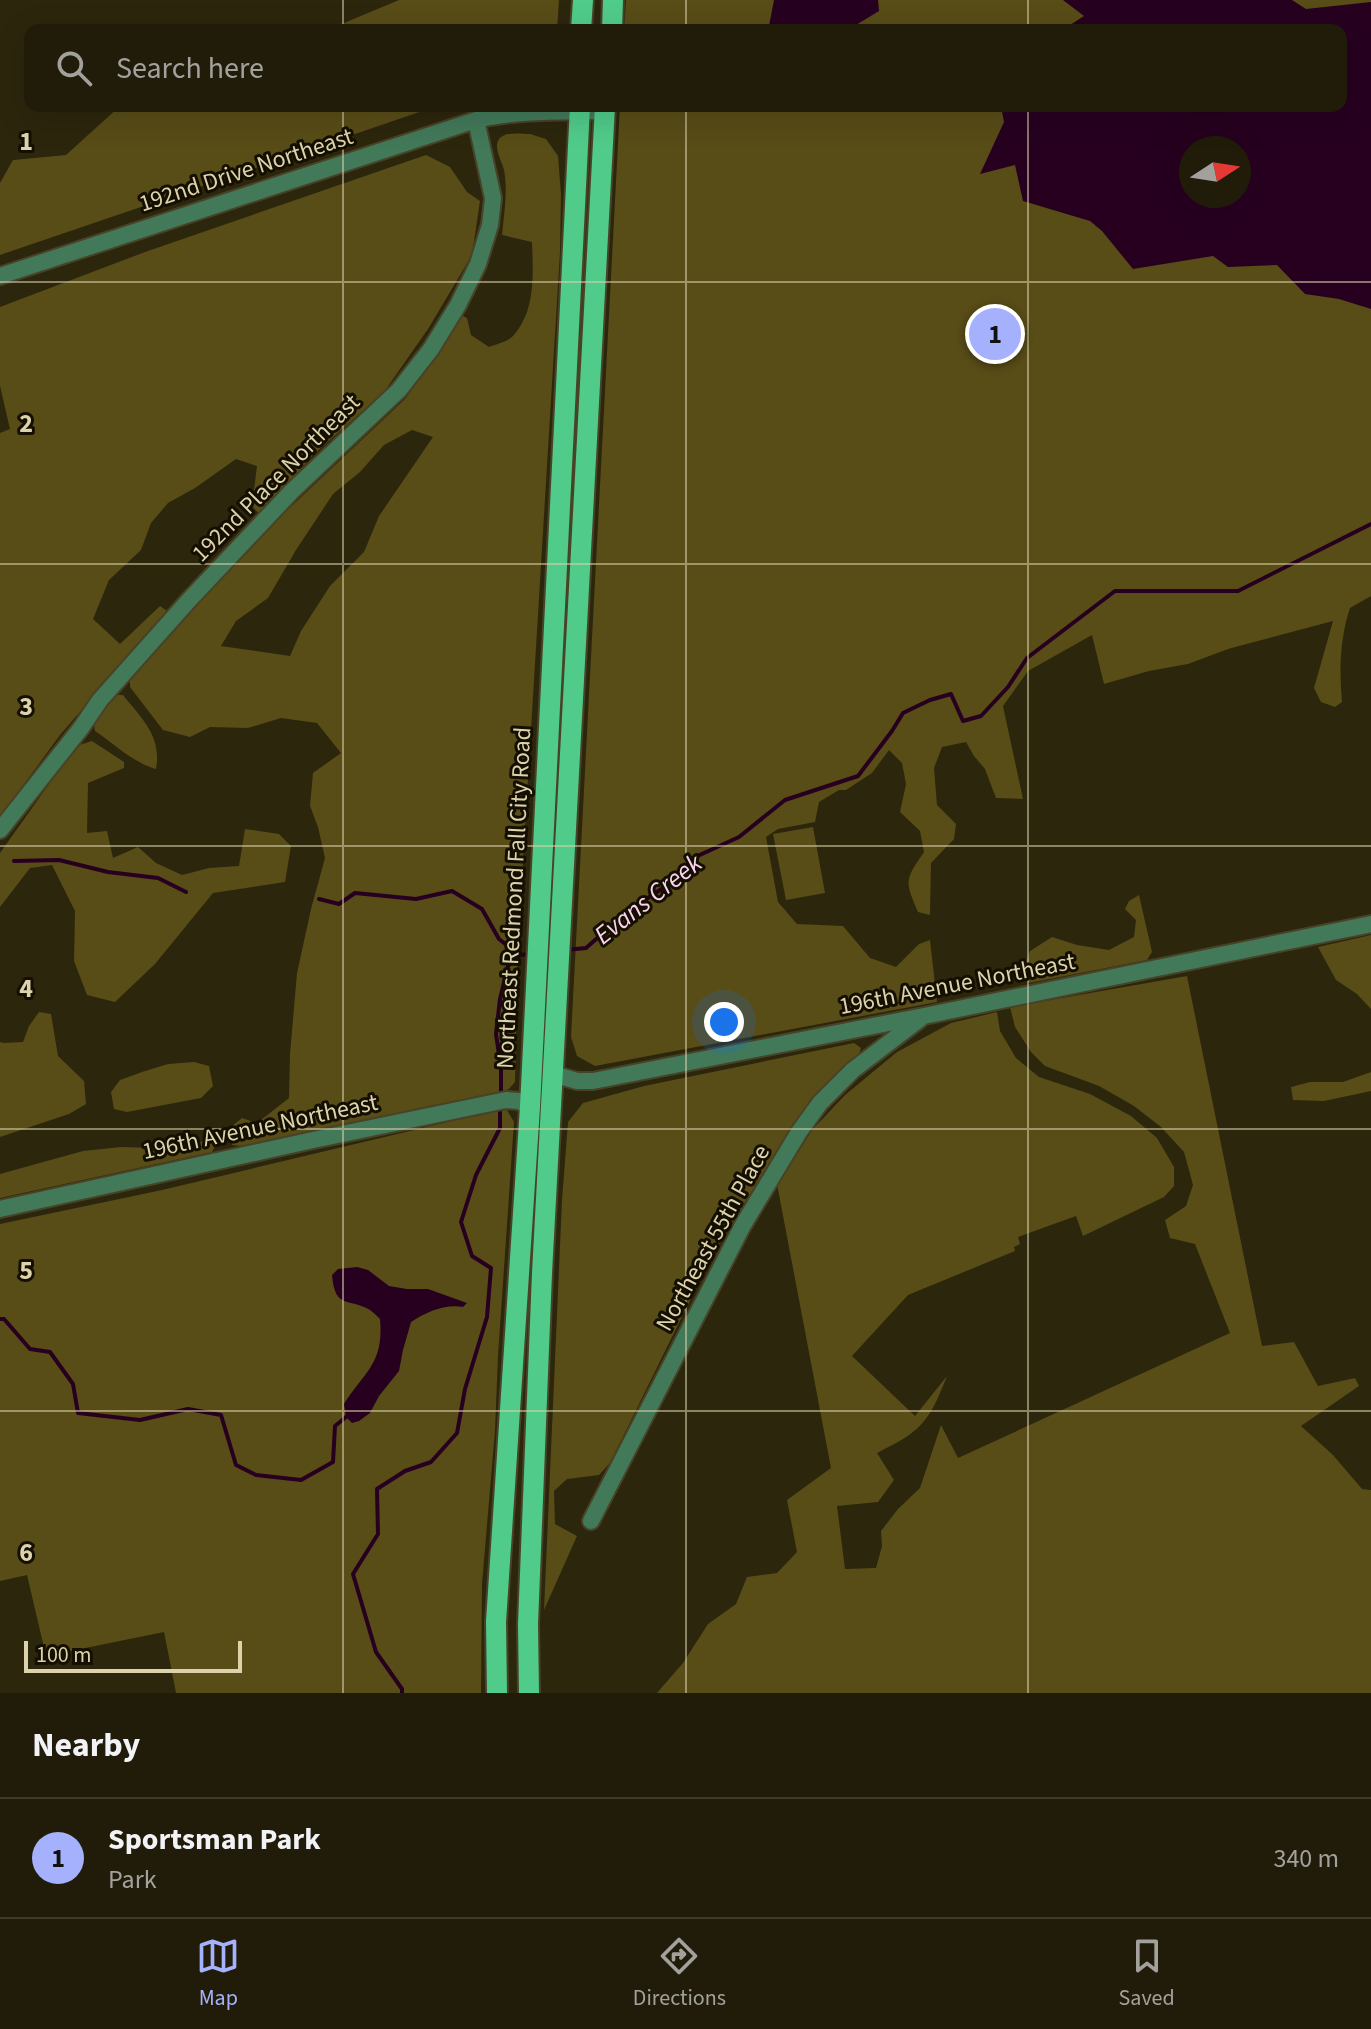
<!DOCTYPE html>
<html lang="en">
<head>
<meta charset="utf-8">
<style>
	:root { --surface:#211c0a; --page:#292513; --text:#f1f3f6; --muted:#a2a19c; --line:#3e3a2b; --accent:#a5b1fc }
	body { margin:0; font-family:"Source Sans 3",sans-serif; background:var(--page); color:var(--text) }
	.compass { position:absolute; left:1179px; top:136px; width:72px; height:72px; border-radius:50%; background:var(--surface); box-shadow:0 8px 32px #0002; rotate:78deg }
	.scale { position:absolute; left:24px; bottom:20px; width:218px; box-sizing:border-box; padding-left:8px; border:4px solid #dcd3ad; border-top:0; font-size:22px; line-height:28px; white-space:nowrap; color:#dcd3ad; -webkit-text-stroke:6px #140f00; paint-order:stroke }
	.you { position:absolute; left:724px; top:1022px; width:28px; height:28px; margin:-20px; border:6px solid #fff; border-radius:50%; background:#1a73e8; box-shadow:0 0 0 12px #1a73e833 }
	.badge { display:grid; place-items:center; width:52px; height:52px; border-radius:50%; background:var(--accent); color:#111; font-size:26px; font-weight:700 }
	.pin { position:absolute; translate:-50% -50%; border:4px solid #fff; box-shadow:0 2px 8px #0006 }
	.list { margin:0; padding:0; list-style:none }
	h2 { display:flex; justify-content:space-between; align-items:center; height:104px; margin:0; padding:0 32px; font-size:34px }
	h2 small { font-size:26px; font-weight:400; color:var(--muted) }
	.list li { display:grid; grid-template-columns:52px 1fr auto; gap:24px; align-items:center; box-sizing:border-box; height:120px; padding:0 32px; border-top:2px solid var(--line) }
	.list b { display:block; font-size:30px; white-space:nowrap }
	.list p { margin:0; font-size:26px; white-space:nowrap; color:var(--muted) }
	.list em { font-size:26px; font-style:normal; color:var(--muted) }
	.icon { flex:none; width:44px; height:44px; fill:none; stroke:currentColor; stroke-width:2; stroke-linecap:round; stroke-linejoin:round }
	.map { position:relative; flex:none; width:1371px; height:1693px; overflow:hidden }
	.search { position:absolute; background:var(--surface); box-shadow:0 8px 32px #0002; left:24px; right:24px; top:24px; height:88px; display:flex; align-items:center; gap:20px; box-sizing:border-box; padding:0 28px; border-radius:16px; color:var(--muted); font-size:30px }
	.sheet { height:224px; background:var(--surface) }
	nav { display:flex; justify-content:space-around; align-items:center; box-sizing:border-box; height:112px; border-top:2px solid var(--line); background:var(--surface); font-size:22px; color:var(--muted) }
	nav a { display:grid; justify-items:center; gap:4px }
	nav .on { color:var(--accent) }
	.map>svg:first-child { display:block }
	.green { fill:#584c17; fill-rule:evenodd }
	.water { fill:#270020; fill-rule:evenodd }
	.lines { fill:none; stroke-linecap:round; stroke-linejoin:round }
	.stream { stroke:#270020; stroke-width:4 }
	.minor-casing { stroke:#484227; stroke-width:20 }
	.major-casing { stroke:#484227; stroke-width:24 }
	.minor { stroke:#427959; stroke-width:16 }
	.major { stroke:#50cb8a; stroke-width:20 }
	.grid { fill:none; stroke:#dcd3ad; stroke-width:2; stroke-opacity:0.55 }
	.labels { text-anchor:middle; dominant-baseline:central; stroke-width:6; stroke-linejoin:round; paint-order:stroke }
	.street-label { font-size:24px; fill:#dcd3ad; stroke:#140f00 }
	.water-label { font-size:26px; font-style:italic; fill:#fcd4f0; stroke:#140f00 }
	.grid-label { font-size:26px; text-anchor:middle; font-weight:bold; fill:#dcd3ad; stroke:#140f00; stroke-width:6; stroke-linejoin:round; paint-order:stroke }
</style>
</head>
<body>
<div class="map">
<svg width="1371" height="1693" viewBox="0 0 1371 1693">
	<rect width="100%" height="100%" fill="#2c260d"/>
	<!-- green -->
	<path class="green" d="M399,0H559L557,30H324L332,28Z
		M626,0H1371V596L1350,608C1340,638 1339,670 1342,702L1335,707L1321,702L1314,688L1333,621L1228,649L1188,664L1149,671L1104,684L1092,635L1028,671L1003,706L1023,799L996,798L985,769L974,756L966,742L942,747L934,768L937,805L956,824L954,839L931,863L930,915L918,912C905,881 904,881 924,852L920,831L900,812L906,784L902,763L889,750L872,773L846,790H839L819,802L815,822L778,829L766,837L778,902L797,924L843,926L870,958L896,967L919,944L930,940L937,1002L595,1066L577,1056L571,1037L620,106H1341V30H624ZM1191,148H1239V196H1191Z
		M120,106H437L0,255V183L13,160L66,155Z
		M530,134L546,139L558,156L561,194L560,252L518,944L515,1082L509,1089L489,1096L242,1146L232,1145V1126L242,1118L257,1123L289,1098L290,1054L297,973L311,909L325,858L318,827L310,806L313,773L341,753L317,723L281,718L248,728L210,727L190,737L163,730L130,687V674L281,516L406,398L461,315L467,318L471,335L489,347C497,344 507,342 513,336C536,311 533,273 532,242L502,235C504,213 508,192 504,170C502,161 493,148 499,139C505,131 522,134 530,134ZM412,430L433,437L379,516L364,552L330,586L301,631L290,656L221,646L236,621L268,598L296,550L333,494L360,472L384,445Z
		M426,155L450,167L467,192L480,201L472,255L428,329L384,392L314,454L260,515L252,506L257,466L236,459L195,488L168,503L151,523L141,550L109,580L93,619L120,644L160,606L167,611L60,735L0,817V433L10,429L0,386V307L145,252Z
		M116,695H123C142,719 162,736 156,769C134,763 114,744 95,731C91,717 107,705 116,695Z
		M92,741L124,762V768L88,783L87,833L107,831L113,858L138,847L156,863L182,875L209,868L239,866L245,829L279,834L291,846L285,882L213,893L155,964L115,1002L87,995L74,961L75,911L52,865L30,868L0,907V853L76,746Z
		M813,827L825,893L786,900L773,834Z
		M1139,895L1152,952L1147,960L1029,983L1022,972L1030,951L1052,937L1077,945L1109,950L1134,937L1136,920L1125,909L1129,901Z
		M1371,935V1009L1357,994L1336,980L1318,947Z
		M1187,976L1262,1346L1294,1342L1318,1386L1355,1378L1359,1386L1301,1426L1333,1455L1362,1489L1371,1490V1693H657L683,1663L708,1624L736,1604L747,1577L777,1573L797,1552L787,1500L831,1468L777,1184L813,1129L845,1095L897,1052L951,1023L997,1012L1000,1031L1016,1058L1039,1077L1090,1094L1131,1116L1157,1138L1174,1167V1186L1164,1197L1083,1236L1076,1216L1018,1237L1020,1244L1014,1247L1015,1251L908,1295L852,1356L915,1416L947,1376C929,1422 922,1431 877,1453L894,1480L878,1502L837,1506L845,1569L876,1568L882,1546L881,1531L898,1509L920,1488L941,1425L958,1458L1230,1333L1195,1244L1170,1238L1165,1220L1186,1206L1193,1185L1184,1152L1161,1127L1134,1106L1099,1086L1045,1066L1031,1052L1015,1027L1010,1007Z
		M39,1012L51,1014L58,1056L84,1081L86,1104L69,1114L0,1137V1042L3,1043L23,1042L29,1026Z
		M854,1043L861,1048L858,1057L828,1084L796,1122L738,1213L706,1268L610,1463L599,1475L567,1479L554,1491L555,1524L577,1536L544,1610L562,1200L568,1122L583,1103L644,1086Z
		M194,1062L209,1066L213,1086L201,1098L127,1112L114,1109L111,1092L120,1080L142,1072L168,1064Z
		M1371,1072V1091L1324,1101L1293,1100L1291,1087L1310,1082H1343Z
		M507,1110L514,1122L498,1356L495,1431L482,1584L481,1693H176L164,1632L46,1656L27,1575L0,1581V1224L162,1190L494,1111Z
		M206,1140L214,1142L215,1146L212,1152L0,1198V1174L83,1151L121,1147L158,1148L188,1146Z"/>
	<!-- water -->
	<path class="water" d="M774,0H878L879,11L856,25L810,30H779L769,26Z
		M1063,0H1292L1306,9L1371,2V309L1339,299L1305,294L1277,265L1228,267L1213,256L1133,269L1102,231L1090,221L1023,201L1015,165L980,174L1004,122L1001,106H1341V30H1073L1067,27L1084,16ZM1239,148V196H1191V148Z
		M357,1267L368,1270L389,1286L407,1289H428L467,1303L463,1307C444,1304 427,1312 411,1322L403,1350L399,1371L379,1396L370,1413L359,1421L352,1423L346,1417L344,1404C365,1371 384,1364 380,1319C377,1316 374,1313 370,1310C348,1297 335,1310 332,1275L338,1269Z"/>
	<g class="lines">
		<!-- stream -->
		<path class="stream" d="M14,861L59,860L108,872L158,878L186,892
			M319,899L339,904L355,893L416,899L452,891L482,909L499,939L519,955
			M566,950L586,948L628,911L663,888L691,859L739,837L785,800L858,776L892,731L903,713L930,700L951,694L963,721L981,716L1008,687L1027,658L1115,591H1238L1371,524
			M501,1098V1068L496,1034L500,999L508,966L520,955L529,954
			M0,1319H4L30,1349L50,1352L73,1384L78,1413L140,1420L188,1409L221,1415L236,1465L256,1475L301,1480L333,1462L335,1426L346,1417
			M402,1693V1689L376,1652L353,1574L378,1534L377,1489L405,1471L431,1462L457,1433L465,1389L487,1317L491,1268L472,1256L461,1222L476,1175L500,1128V1107"/>
		<!-- minor casing -->
		<g class="minor-casing">
			<path id="minor" d="M0,276L476,120C518,110 561,112 604,111
				M0,830L81,728L100,700L190,599L292,491L399,390L431,349L458,305L478,264L490,225L493,198L476,120
				M553,1074L577,1081H593L924,1016L1371,924
				M0,1209L313,1140L506,1100L519,1101L530,1107
				M591,1521L743,1225L799,1132L820,1103L853,1070L920,1019"/>
		</g>
		<!-- major casing -->
		<g class="major-casing">
			<path id="major" d="M581,30L583,0
				M612,30L613,0
				M497,1693L496,1622L530,1107L580,106
				M529,1693L528,1624L542,1273L605,106"/>
		</g>
		<!-- minor -->
		<use href="#minor" class="minor"/>
		<!-- major -->
		<use href="#major" class="major"/>
	</g>
	<!-- grid -->
	<path class="grid" d="M343,0V30M686,0V30M1028,0V30M343,106V1693M686,106V1693M1028,106V1693M0,282H1371M0,564H1371M0,846H1371M0,1129H1371M0,1411H1371"/>
	<g class="labels">
		<!-- street labels -->
		<g class="street-label">
			<text transform="translate(246 170) rotate(-18)">192nd Drive Northeast</text>
			<text transform="translate(276 478) rotate(-45)">192nd Place Northeast</text>
			<text transform="translate(514 898) rotate(-87)">Northeast Redmond Fall City Road</text>
			<text transform="translate(957 984) rotate(-11)">196th Avenue Northeast</text>
			<text transform="translate(260 1127) rotate(-12)">196th Avenue Northeast</text>
			<text transform="translate(713 1238) rotate(-61)">Northeast 55th Place</text>
		</g>
		<!-- water labels -->
		<g class="water-label">
			<text transform="translate(648 899) rotate(-38)">Evans Creek</text>
		</g>
	</g>
	<g class="grid-label">
		<text x="26" y="150">1</text>
		<text x="26" y="432">2</text>
		<text x="26" y="715">3</text>
		<text x="26" y="997">4</text>
		<text x="26" y="1279">5</text>
		<text x="26" y="1561">6</text>
	</g>
</svg>
<svg class="compass" viewBox="-18 -18 36 36"><path d="M0-13l5 13h-10z" fill="#e53935"/><path d="M0 13l5-13h-10z" fill="#a2a19c"/></svg>
<div class="scale">100 m</div>
<div class="you"></div>
<div class="pin badge" style="left:995px;top:334px">1</div>
<div class="search"><svg class="icon" aria-label="search" viewBox="0 0 24 24"><circle cx="10" cy="10" r="6"/><path d="M15 15l6 6"/></svg>Search here</div>
</div>
<section class="sheet">
<h2>Nearby<small></small></h2>
<ul class="list">
<li><span class="badge">1</span><div><b>Sportsman Park</b><p>Park</p></div><em>340 m</em></li>
</ul>
</section>
<nav>
<a class="on"><svg class="icon" aria-label="map" viewBox="0 0 24 24"><path d="M3 6l6-2 6 2 6-2v14l-6 2-6-2-6 2zM9 4v14M15 6v14"/></svg>Map</a>
<a><svg class="icon" aria-label="directions" viewBox="0 0 24 24"><path d="M12 3l9 9-9 9-9-9zM9 14v-3h6M13 9l2 2-2 2"/></svg>Directions</a>
<a><svg class="icon" aria-label="saved" viewBox="0 0 24 24"><path d="M7 4h10v16l-5-4-5 4z"/></svg>Saved</a>
</nav>
</body>
</html>
